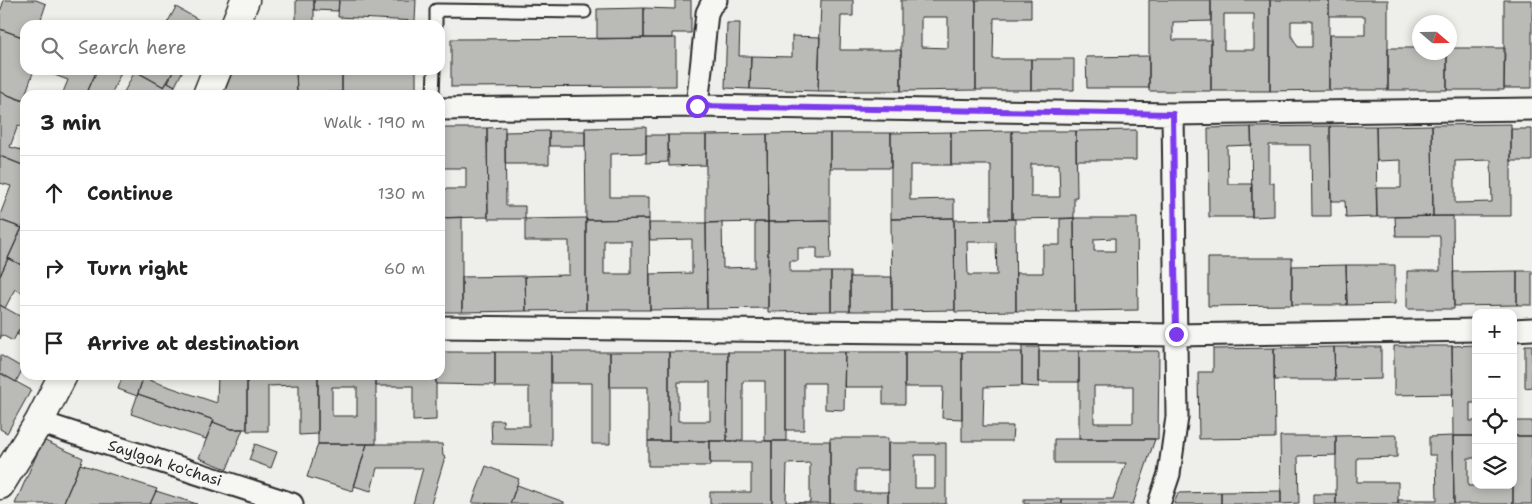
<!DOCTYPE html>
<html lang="en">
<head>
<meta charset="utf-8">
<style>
	:root { --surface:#fff; --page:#f2f2f2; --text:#222; --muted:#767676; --line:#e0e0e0 }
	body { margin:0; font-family:"Shantell Sans",sans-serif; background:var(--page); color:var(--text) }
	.controls { position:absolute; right:15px; bottom:15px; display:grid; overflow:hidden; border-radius:10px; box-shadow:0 2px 8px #0003 }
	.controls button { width:45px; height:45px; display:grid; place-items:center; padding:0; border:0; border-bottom:1px solid var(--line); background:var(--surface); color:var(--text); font:25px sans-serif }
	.compass { position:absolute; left:1412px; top:15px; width:45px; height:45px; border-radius:50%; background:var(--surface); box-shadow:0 2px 8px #0003; rotate:110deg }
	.stop { position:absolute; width:15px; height:15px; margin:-11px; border:4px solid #7c3aed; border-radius:50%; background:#fff }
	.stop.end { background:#7c3aed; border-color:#fff; box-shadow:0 1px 5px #0008 }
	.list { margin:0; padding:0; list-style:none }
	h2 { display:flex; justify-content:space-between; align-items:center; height:65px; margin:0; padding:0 20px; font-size:21px }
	h2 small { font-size:16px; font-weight:400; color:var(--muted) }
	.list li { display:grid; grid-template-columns:32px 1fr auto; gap:15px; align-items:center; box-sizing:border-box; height:75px; padding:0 20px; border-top:1px solid var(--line) }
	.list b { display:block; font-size:19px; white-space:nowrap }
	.list em { font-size:16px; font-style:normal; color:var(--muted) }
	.icon { flex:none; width:28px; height:28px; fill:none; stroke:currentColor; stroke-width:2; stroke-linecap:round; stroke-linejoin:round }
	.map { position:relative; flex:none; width:1532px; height:504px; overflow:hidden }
	.search { position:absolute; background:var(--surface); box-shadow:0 2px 8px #0003; left:20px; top:20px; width:425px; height:55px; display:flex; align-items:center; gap:12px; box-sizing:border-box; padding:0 18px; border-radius:15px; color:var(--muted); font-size:19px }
	.panel { position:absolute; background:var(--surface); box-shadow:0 2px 8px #0003; left:20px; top:90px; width:425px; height:290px; border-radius:15px }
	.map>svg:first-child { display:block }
	.building { fill:#babab7; stroke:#2b2b2b; fill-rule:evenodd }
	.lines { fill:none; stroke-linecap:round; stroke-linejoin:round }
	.service-casing { stroke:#2b2b2b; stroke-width:15 }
	.minor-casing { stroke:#2b2b2b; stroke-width:25 }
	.tertiary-casing { stroke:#2b2b2b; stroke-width:31 }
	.service { stroke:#f6f6f2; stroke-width:11 }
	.minor { stroke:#f6f6f2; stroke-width:21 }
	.tertiary { stroke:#f6f6f2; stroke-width:28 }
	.route { stroke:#7c3aed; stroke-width:6 }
	.labels { text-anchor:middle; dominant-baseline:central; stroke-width:4.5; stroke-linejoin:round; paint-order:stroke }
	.street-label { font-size:15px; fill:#2b2b2b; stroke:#f6f6f2 }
</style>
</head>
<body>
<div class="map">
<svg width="1532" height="504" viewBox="0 0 1532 504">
	<rect width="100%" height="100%" fill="#eeeeea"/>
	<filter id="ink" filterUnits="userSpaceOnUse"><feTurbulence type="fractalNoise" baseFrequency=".02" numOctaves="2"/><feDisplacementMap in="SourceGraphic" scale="10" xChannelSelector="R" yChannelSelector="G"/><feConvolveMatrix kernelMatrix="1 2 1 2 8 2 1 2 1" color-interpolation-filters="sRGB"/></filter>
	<g filter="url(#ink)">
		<!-- building -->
		<path class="building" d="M4,0H36L46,4L39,25H25V38L0,29V12Z
			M296,0H314V25H296Z
			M314,0H339L338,11L314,10Z
			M339,0H416L415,21L338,17Z
			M675,0H691V33H672V38H644V8L675,9Z
			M821,0H853V16H841L840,50H901V91H818Z
			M901,0H976V90L901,91ZM921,17H948V48L921,47Z
			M976,0H1031V18H994L993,59H1031V90H976Z
			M1149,0H1211V21L1173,22V40H1211V91H1149Z
			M1211,0H1270V91H1211ZM1224,14H1254V50H1224Z
			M1270,0H1329V90L1270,91ZM1291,21H1312V47H1298L1291,35Z
			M1329,0H1388V90H1329V35H1365V16H1329Z
			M1504,0H1532V88H1504Z
			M176,7L208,25H166Z
			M644,8V38L597,39V9Z
			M727,23H740L739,56H751L750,89L725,88Z
			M0,29L25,38V70H34L23,101L0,92Z
			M792,36L820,37L818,91L750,89L751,56L792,57Z
			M676,38V86L451,87V39Z
			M1388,48H1420V52H1447V90H1388Z
			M1450,48H1505L1504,90H1447V52H1450Z
			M1149,56V88H1087L1086,57Z
			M1031,59H1074V90H1031Z
			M41,70H97L86,95H62L68,80Z
			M97,70H122L111,95H86Z
			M134,70H174L164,87Z
			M174,70H183L175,86L168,82Z
			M233,70H296L297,93H224Z
			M296,70H342V92L297,93Z
			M342,70H416V91L342,92Z
			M135,71L164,87L168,82L175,86L170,95H125L123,94Z
			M0,92L25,101V128L18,125L10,147L25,151V166L0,156Z
			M1511,124V216H1433L1432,125ZM1491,160L1492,202L1455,203V161Z
			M1432,125L1433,216L1377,217L1376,188H1401V160L1377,161L1376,126Z
			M1330,126L1331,216H1312L1311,145H1269V183H1274V216L1252,217L1251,127Z
			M1330,126H1376L1377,217L1346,218L1345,201H1331Z
			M505,127L506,206H525V219H488L487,128Z
			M646,127V153L610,154V197H649V219L586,220L585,128Z
			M1251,127L1252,145L1227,146L1228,184H1252V217H1209L1208,128Z
			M440,128H487L488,217L440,218ZM442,168H466V189H442Z
			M1511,129H1532V161H1511Z
			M1136,130V160H1076V131Z
			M549,131V164H505V132Z
			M549,131H585V146H549Z
			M1012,131H1076L1077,197H1074V218L1012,219ZM1031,164H1059L1060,197H1031Z
			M1012,131V219H991V165H951V132Z
			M951,132V165H910V200L954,199V218L891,219V133Z
			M830,133V221L768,222L767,134Z
			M830,133H891V168H830Z
			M767,134L768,222L706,223V135Z
			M646,135H668V162L646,163Z
			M668,135H706V165L669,166Z
			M0,156L25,166V221L22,228L0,220V215L11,186L0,183Z
			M1453,216L1454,309H1407V271H1440V236H1396L1395,217Z
			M462,217V312H440V218Z
			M586,218V310L526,311L525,276L569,275V241H525V219Z
			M954,218L955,310L892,311L891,219Z
			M1074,218H1137L1138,310L1075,311ZM1115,238V251H1094V239Z
			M1074,218L1075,311H1016V273H1043V245H1060V219Z
			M649,219L650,310H586V220ZM604,240H631V274H604Z
			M1015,219L1016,311L955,312L954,220ZM967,242H996L997,275H968Z
			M0,220L22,228L0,276Z
			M25,221V267L8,258Z
			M830,221L831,259H817V248H798V261H790V272H831V311L768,312V222Z
			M722,222L723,268L755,267V222H768V308L707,309L706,223Z
			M649,223H706L707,309L650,310V274L692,273V239L650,240Z
			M8,258L25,267V294L15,289L5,308L0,305V276Z
			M1208,258H1292V305L1208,306Z
			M1346,265L1347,305H1292V266Z
			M1346,265H1395V304L1347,305Z
			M1517,271V305L1454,306L1453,272Z
			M1517,271H1532V305H1517Z
			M831,272H850V311H831Z
			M525,276L526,311L462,312V277Z
			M850,277H892V311H850Z
			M0,305L25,319L13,341L2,335L0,339Z
			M25,319V339L17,334Z
			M1476,345V403H1470V421H1476V436H1453L1452,346Z
			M1525,345H1532V387L1525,388Z
			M1394,346H1452L1453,394L1394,395Z
			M1022,347H1039V387L1022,386Z
			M1334,347H1381V379L1335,380Z
			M1334,347L1335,380H1274V348Z
			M1274,348L1275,438L1199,439L1198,372H1213V349Z
			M1039,351H1079V382H1039Z
			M1079,351H1159L1158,439H1079ZM1094,386H1133V423H1094Z
			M440,352H495V385L436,384V375H440Z
			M495,352H551V445L492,444L491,420H503V426H529V387H495Z
			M551,352H610V444H592V383H551Z
			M610,352H669V441H648V387H610Z
			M669,352H728L727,441H669ZM678,382H710V421H678Z
			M728,352H786V441H765V381H743V441H727Z
			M786,352H845L844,410L825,409V383H804V430H786Z
			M845,352H905V404H883V387H844Z
			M905,352H962V419L942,418L943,387H905Z
			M962,352H1022V386L984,387L983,426H1013L1012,441H962Z
			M0,355L23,368L16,382L0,373Z
			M0,373L31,390L7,433L0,429Z
			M123,375H144L137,396L118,389Z
			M218,375H247V429H231L213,422L214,420L138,394L143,378L217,403Z
			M247,375H318V434L299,435V385L268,386V431H247Z
			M318,375H376V444H318ZM332,387H357V416H332Z
			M376,375H436V420L413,421V386H376Z
			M138,394L214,420L206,439L131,414Z
			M1513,421H1532V436H1513Z
			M213,422L231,429H243L227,469L199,458Z
			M1397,435V457L1357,458V482H1398V504H1336V436Z
			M1280,436H1336V455L1298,456L1299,503L1281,504Z
			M1453,436H1476V458H1468V486L1513,485V504H1454Z
			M1453,436L1454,504H1398V500H1437L1436,455H1429V437Z
			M1513,436H1532V504H1513Z
			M830,438H888V470H856V492H888V504H830Z
			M1054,439H1155L1133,504H1062V499H1113L1126,463H1054Z
			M43,440L83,458L63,504H15Z
			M648,441H710V466H648Z
			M710,441H772V504H710V492H751V463H710Z
			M772,441H830V504H772ZM810,463V503L786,502L787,464Z
			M888,443H946V504H888ZM915,455H935V488H915Z
			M255,444L277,452L271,468L249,460Z
			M318,444H367L353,491L307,477Z
			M367,444H442L443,456L445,457L431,504H413L423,468H377L371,491L354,486Z
			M80,464L157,489L150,504H63Z
			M486,466L519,479L510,504L472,503Z
			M517,485L564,502V504H510Z
			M156,491L197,504H150Z
			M1281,491V504H1221V492Z
			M1221,492V504H1174L1178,493Z
			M1313,494H1336V504H1313Z
			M1024,499H1062V504H1024Z"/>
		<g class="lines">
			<!-- service casing -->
			<g class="service-casing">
				<path id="service" d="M436,25V10L585,12
					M433,95L434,70"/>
			</g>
			<!-- minor casing -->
			<g class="minor-casing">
				<path id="minor" d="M697,106L707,13L711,5L716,0
					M440,109L697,106L1173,114L1532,109
					M440,327L1176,335L1476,330
					M1513,330L1532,329
					M39,422L292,504
					M1159,504L1169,474L1177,417L1173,114"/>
			</g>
			<!-- tertiary casing -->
			<g class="tertiary-casing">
				<path id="tertiary" d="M235,25L245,0
					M207,95L217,70
					M0,485L39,422L63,375"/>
			</g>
			<!-- service -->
			<use href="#service" class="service"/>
			<!-- minor -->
			<use href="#minor" class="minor"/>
			<!-- tertiary -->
			<use href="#tertiary" class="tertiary"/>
		</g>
	</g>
	<g class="lines" filter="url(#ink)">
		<!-- route -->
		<path class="route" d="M697,106L1173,114L1176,334"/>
	</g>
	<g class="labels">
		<!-- street labels -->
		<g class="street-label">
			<text transform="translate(165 463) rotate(18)">Saylgoh ko'chasi</text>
		</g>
	</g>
</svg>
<div class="controls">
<button>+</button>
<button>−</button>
<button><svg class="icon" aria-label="locate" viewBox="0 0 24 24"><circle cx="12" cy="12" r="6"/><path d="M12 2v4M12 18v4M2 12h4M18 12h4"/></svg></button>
<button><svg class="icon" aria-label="layers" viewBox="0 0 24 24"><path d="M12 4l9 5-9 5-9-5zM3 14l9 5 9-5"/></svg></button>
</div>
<svg class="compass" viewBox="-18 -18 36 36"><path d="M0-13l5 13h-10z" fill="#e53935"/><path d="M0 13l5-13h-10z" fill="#767676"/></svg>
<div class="stop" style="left:697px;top:106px"></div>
<div class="stop end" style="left:1176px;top:334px"></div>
<div class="search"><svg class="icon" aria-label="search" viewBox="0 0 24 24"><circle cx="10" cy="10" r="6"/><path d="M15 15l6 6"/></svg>Search here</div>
<section class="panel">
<h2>3 min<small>Walk · 190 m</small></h2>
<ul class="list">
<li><svg class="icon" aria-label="ahead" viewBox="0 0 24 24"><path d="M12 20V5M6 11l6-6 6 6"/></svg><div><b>Continue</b></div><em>130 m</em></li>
<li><svg class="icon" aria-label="right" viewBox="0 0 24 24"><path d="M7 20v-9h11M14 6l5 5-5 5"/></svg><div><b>Turn right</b></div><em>60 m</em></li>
<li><svg class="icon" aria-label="arrive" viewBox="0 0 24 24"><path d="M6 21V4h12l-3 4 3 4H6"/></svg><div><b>Arrive at destination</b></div></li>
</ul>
</section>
</div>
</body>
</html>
